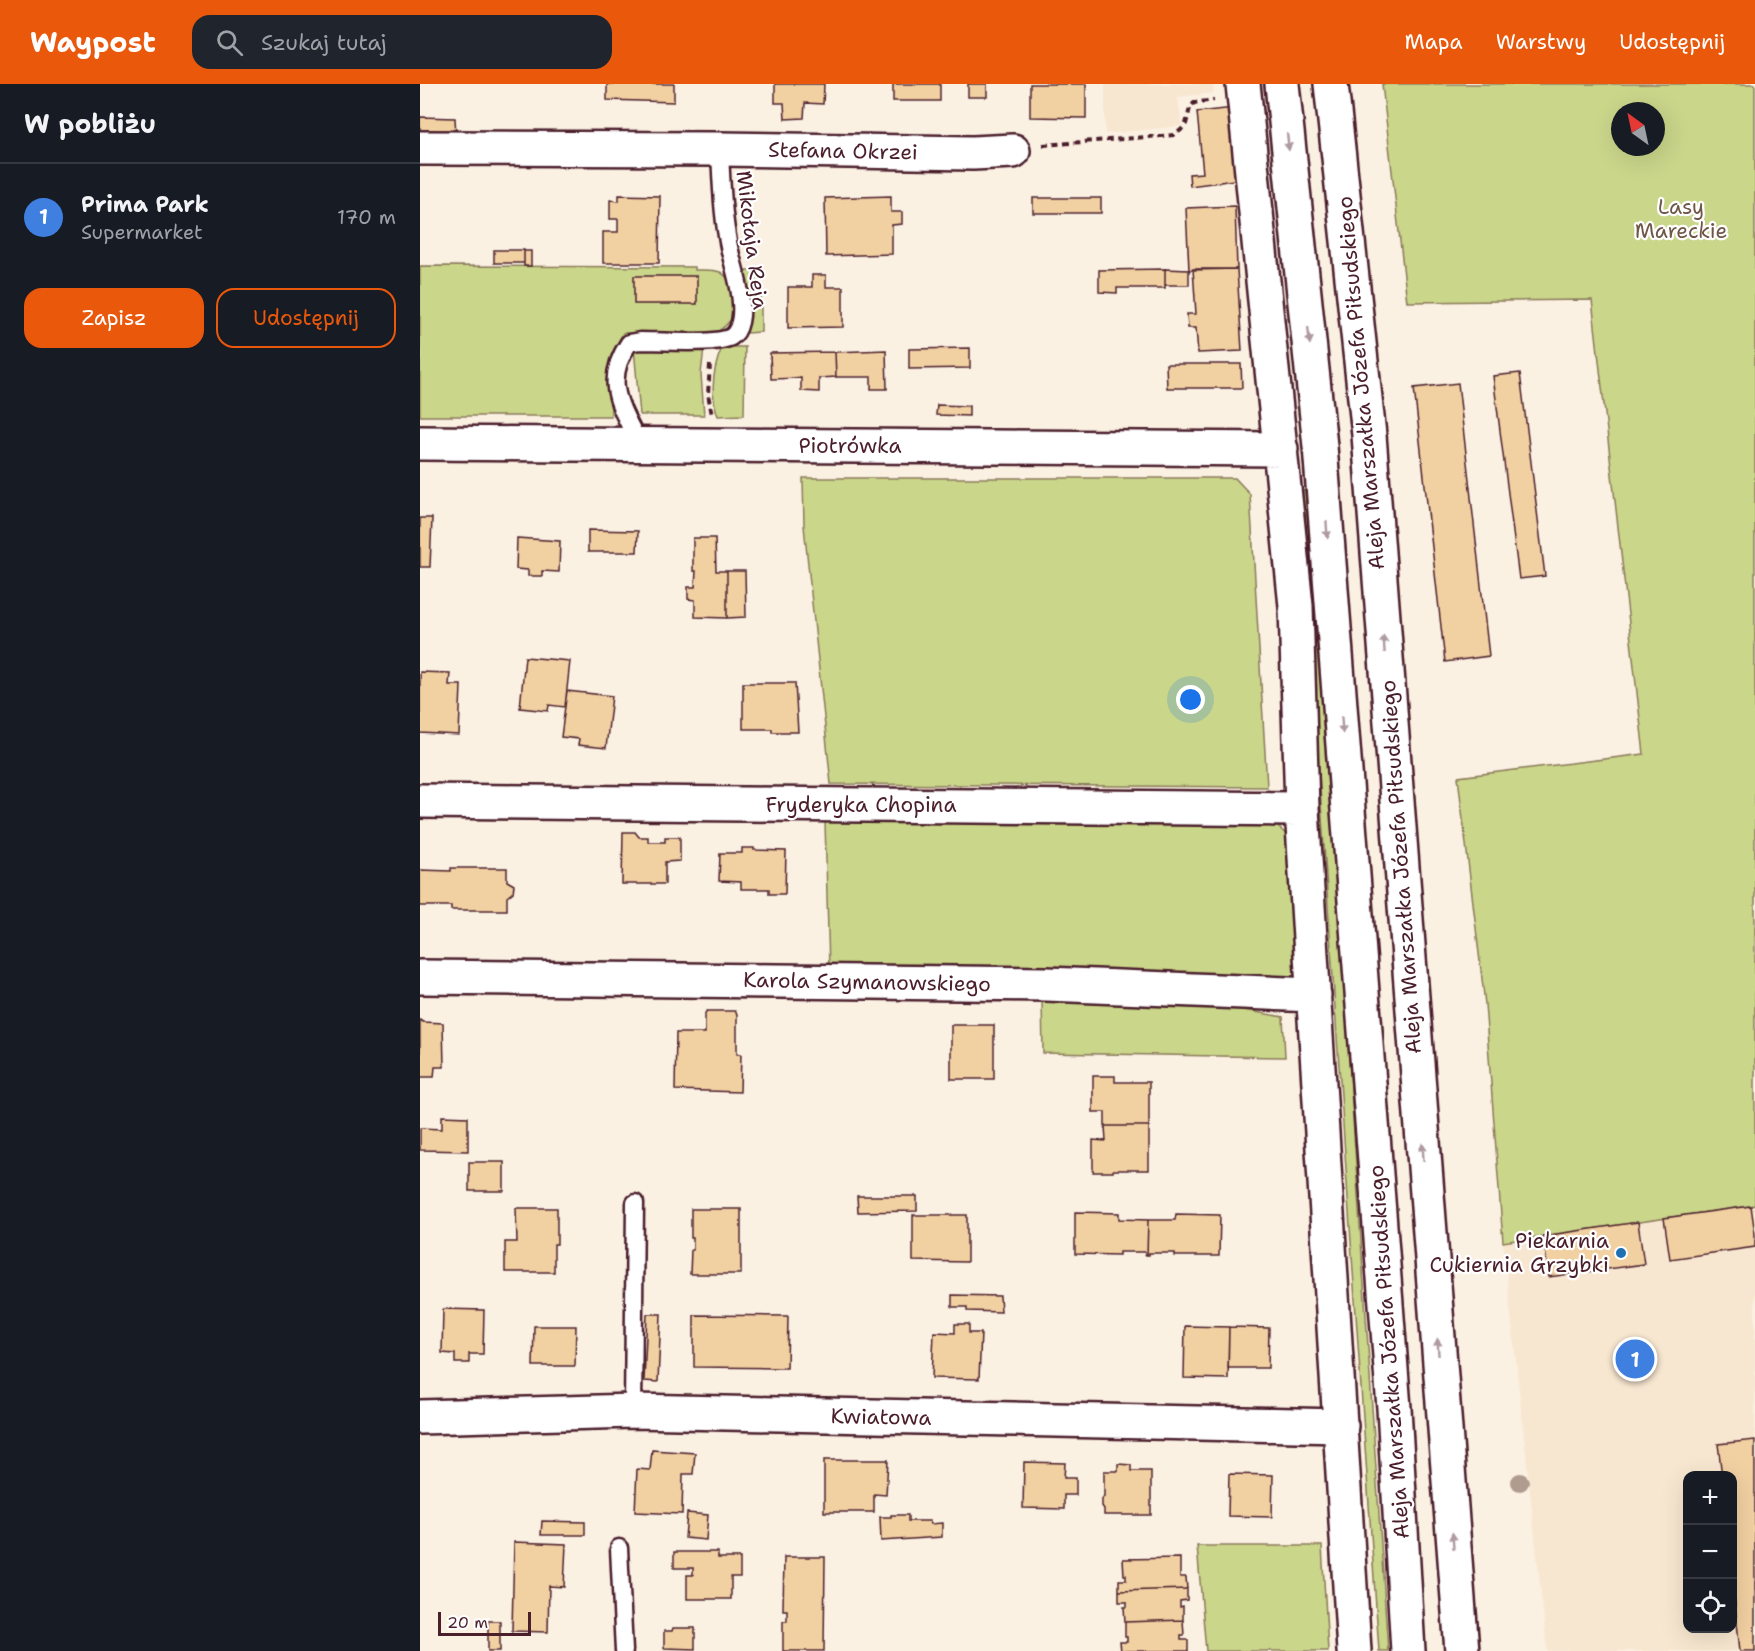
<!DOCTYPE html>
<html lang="pl">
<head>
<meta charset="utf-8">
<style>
	:root { --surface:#171b24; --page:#20242c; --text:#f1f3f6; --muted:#9ea1a6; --line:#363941; --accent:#ea580c }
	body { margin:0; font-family:"Shantell Sans",sans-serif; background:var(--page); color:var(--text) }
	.controls { position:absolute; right:18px; bottom:18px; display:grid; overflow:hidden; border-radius:12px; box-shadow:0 6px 24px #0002 }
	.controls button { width:54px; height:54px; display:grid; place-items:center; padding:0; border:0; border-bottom:2px solid var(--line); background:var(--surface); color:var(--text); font:30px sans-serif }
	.compass { position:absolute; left:1191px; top:18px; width:54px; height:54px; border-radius:50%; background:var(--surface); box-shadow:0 6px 24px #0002; rotate:327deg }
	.scale { position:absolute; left:18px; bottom:15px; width:93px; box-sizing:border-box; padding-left:6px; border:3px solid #4a1f2b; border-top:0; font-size:16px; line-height:21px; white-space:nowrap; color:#4a1f2b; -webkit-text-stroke:4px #fff; paint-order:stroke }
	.you { position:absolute; left:771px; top:616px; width:21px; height:21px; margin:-15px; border:4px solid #fff; border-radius:50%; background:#1a73e8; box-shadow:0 0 0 9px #1a73e833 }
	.badge { display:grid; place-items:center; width:39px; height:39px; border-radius:50%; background:var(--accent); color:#fff; font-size:20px; font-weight:700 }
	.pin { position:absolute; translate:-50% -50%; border:3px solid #fff; box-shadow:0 2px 6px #0006 }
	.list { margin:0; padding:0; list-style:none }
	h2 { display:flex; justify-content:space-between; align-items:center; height:78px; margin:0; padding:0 24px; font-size:26px }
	h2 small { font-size:20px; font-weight:400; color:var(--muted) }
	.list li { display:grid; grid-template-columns:39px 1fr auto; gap:18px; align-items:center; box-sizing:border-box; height:108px; padding:0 24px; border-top:2px solid var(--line) }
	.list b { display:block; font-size:22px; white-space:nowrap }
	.list p { margin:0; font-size:20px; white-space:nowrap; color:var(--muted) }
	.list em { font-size:20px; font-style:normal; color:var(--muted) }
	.actions { display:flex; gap:12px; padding:18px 24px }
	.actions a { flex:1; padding:14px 0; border:2px solid var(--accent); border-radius:18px; text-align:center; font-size:21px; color:var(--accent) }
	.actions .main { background:var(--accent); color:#fff }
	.icon { flex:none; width:33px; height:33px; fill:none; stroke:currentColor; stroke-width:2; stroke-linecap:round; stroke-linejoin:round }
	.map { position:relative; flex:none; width:1335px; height:1567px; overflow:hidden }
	header { display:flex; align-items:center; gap:36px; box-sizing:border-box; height:84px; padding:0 30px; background:var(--accent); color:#fff }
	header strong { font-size:28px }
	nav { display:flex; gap:33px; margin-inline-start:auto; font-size:21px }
	.search { width:420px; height:54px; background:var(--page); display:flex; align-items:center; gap:15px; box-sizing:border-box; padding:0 21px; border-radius:18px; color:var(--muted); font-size:22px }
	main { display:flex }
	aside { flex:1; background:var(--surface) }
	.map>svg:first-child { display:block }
	.built { fill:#f8e7d0; fill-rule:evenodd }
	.green { fill:#cad68a; stroke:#8a7a5a; stroke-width:1.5; fill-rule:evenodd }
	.building { fill:#f1d0a2; stroke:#4a1f2b; stroke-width:1.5 }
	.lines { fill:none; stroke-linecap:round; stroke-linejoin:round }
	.service-casing { stroke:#4a1f2b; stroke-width:21 }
	.minor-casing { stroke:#4a1f2b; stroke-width:38 }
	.secondary-casing { stroke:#4a1f2b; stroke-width:38 }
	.path { stroke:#4a1f2b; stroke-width:4; stroke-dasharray:6 4.5; stroke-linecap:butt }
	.service { stroke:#fff; stroke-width:16 }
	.minor { stroke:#fff; stroke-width:33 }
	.secondary { stroke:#fff; stroke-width:33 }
	.tree { fill:#af9c8e }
	.oneway { fill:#ae9aa0 }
	.poi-dot { fill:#1f6fb2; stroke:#fff; stroke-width:2 }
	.labels { text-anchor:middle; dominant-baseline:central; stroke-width:4.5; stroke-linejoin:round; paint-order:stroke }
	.street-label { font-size:21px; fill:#4a1f2b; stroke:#fff }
	.park-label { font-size:21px; fill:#705648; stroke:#fff }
	.poi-label { font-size:21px; fill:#4a1f2b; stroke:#fff; text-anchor:end }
</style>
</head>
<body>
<header>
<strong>Waypost</strong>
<div class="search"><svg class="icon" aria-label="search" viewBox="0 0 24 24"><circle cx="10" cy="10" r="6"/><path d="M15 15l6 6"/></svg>Szukaj tutaj</div>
<nav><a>Mapa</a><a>Warstwy</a><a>Udostępnij</a></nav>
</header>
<main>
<aside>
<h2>W pobliżu<small></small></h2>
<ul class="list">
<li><span class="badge" style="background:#3f7fe0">1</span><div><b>Prima Park</b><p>Supermarket</p></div><em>170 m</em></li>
</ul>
<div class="actions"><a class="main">Zapisz</a><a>Udostępnij</a></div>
</aside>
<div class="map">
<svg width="1335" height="1567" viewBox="0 0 1335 1567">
	<rect width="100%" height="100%" fill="#fbf1e3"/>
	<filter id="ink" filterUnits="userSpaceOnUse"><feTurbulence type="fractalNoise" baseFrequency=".0167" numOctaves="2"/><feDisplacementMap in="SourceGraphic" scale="12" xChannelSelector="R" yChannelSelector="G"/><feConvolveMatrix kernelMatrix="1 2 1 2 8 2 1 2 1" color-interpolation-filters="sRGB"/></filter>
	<g filter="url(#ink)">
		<!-- built -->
		<path class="built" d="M685,0H793L794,9L758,13L762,42L685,50Z
			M1335,1121V1567H1127L1083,1158ZM1268,1392H1312V1544H1268Z"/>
		<!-- green -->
		<path class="green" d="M962,0H1335V1121L1083,1158L1065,920L1038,693L1224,670L1172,216L987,218ZM1200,27H1236V63H1200Z
			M0,182L275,183V186C283,186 293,185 300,188C313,194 318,218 313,231C310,239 303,244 296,249H203L192,269L189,279L191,332H0Z
			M326,187H341V248L326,249Z
			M302,263H325L324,331L298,332C290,310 293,285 302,263Z
			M214,264H284L281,290L284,331H220Z
			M383,394H815L830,410L847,703L411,700L384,442Z
			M875,407H885L907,639L968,1567H959L895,631Z
			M405,738L837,739L856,741L869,753L879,902L409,885Z
			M622,916L780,918L863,933L865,973L623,969Z
			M777,1462H902L908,1567H786Z"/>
		<!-- building -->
		<path class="building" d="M187,0H254V18L187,16Z
			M355,0H404L403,20L385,19L384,34L365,35L364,19H355Z
			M473,0H520V17H473Z
			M548,0H567V13H548Z
			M610,0H666V34L610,33Z
			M815,24L822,95L770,102L769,90L783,89L777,28Z
			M0,33L35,34L36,51L0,50Z
			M199,111L240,112L239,179H183V148H198V135H190V116L199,117Z
			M471,112V128H482V140L472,141V170L406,172L405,114Z
			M613,114H681V129H613Z
			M815,122L817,185L769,186L766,124Z
			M74,166H104V179H74Z
			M104,167H111V182H104Z
			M745,185L769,186V201H745Z
			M745,185V204H697V209L679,208V186Z
			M773,185H817L822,267L778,269L776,244H768L767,230H776Z
			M392,191H406V203H423V243L368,244V203H392Z
			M214,192H277V220H214Z
			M550,264V284L489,285V265Z
			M466,266L467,305H451V293H416L415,268Z
			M415,268L416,293L399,294V308L381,307V294L351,295L350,269Z
			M746,280H821L822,304H747Z
			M1100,289L1125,492L1099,495L1073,292Z
			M1038,299L1069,572L1025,578L994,304Z
			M517,321L549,322V332L516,331Z
			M0,434H12L10,483H0Z
			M168,446L218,447L217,468H168Z
			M97,454L140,457L139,488L122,487V492H108V486L96,485Z
			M273,454H295L296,487H307V534L275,533V516L268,515V503H275L276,487H273Z
			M307,487H325L326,533L307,534Z
			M105,573L150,577L145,623L129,621L128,627L100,624Z
			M0,588L30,589L29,601H41L39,651L0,649Z
			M323,599H375L378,648H352V645H323Z
			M147,607L192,612L186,664L158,661L159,655L141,653Z
			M203,748H215L219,753H228V758H245V753H260V777L245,778V800H202Z
			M322,764H334V766L366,767L365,810H349V805H321V798L299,797L300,769H322Z
			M31,784H87V797L94,801L93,808L87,813V826H31V822H0V786L31,787Z
			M287,927H315L317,930V970H321L320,1008L255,1006L256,949H285V929Z
			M0,936L3,938L23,939L24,983H15L14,993H0Z
			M531,941H574V995H531Z
			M673,992H695V998H729V1042H685V1028H673Z
			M22,1032L48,1033V1067L0,1066V1044L22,1045Z
			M685,1042H729V1086H693V1088H673V1056L686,1057Z
			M49,1078H84V1107H49Z
			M437,1112H497V1127L438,1128Z
			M1331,1122L1335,1150V1163L1250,1175L1244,1134Z
			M96,1124H137V1160H134V1188H85V1158H97Z
			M271,1125H321V1190H270L271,1166H273V1154H271Z
			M655,1128L699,1129V1135L728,1136L727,1171H725V1168H699V1171L655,1170Z
			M756,1130L800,1131L799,1172H755V1169H729V1171H727L728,1136H755Z
			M493,1131H547V1178L493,1177Z
			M1218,1138L1224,1180L1129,1193L1123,1152Z
			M532,1211L580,1212L581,1228L547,1227V1223H532Z
			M23,1225L64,1226L63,1270H49V1279H35V1270L22,1269Z
			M227,1230H241L238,1298L224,1297Z
			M274,1231L368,1232L367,1284L274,1283Z
			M535,1240H549V1249H561L559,1295L512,1294L514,1248L535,1249Z
			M114,1242H156L155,1282H113Z
			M765,1242L809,1243L808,1295L764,1294Z
			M809,1243L849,1244L848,1284H808Z
			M1335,1356V1567H1320L1312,1492V1392H1302L1298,1360Z
			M232,1366L275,1369L273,1390H263L262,1430L215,1428L217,1385L230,1386Z
			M404,1376H468L466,1411L454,1410V1428H404Z
			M604,1378L645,1379L644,1394H656V1411H644V1425L603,1424Z
			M698,1380L711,1381V1387H731V1431H684V1425L682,1422V1415L684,1412V1387H698Z
			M809,1390L853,1391L852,1433L808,1432Z
			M267,1429L288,1431L286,1456L265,1454Z
			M471,1431H488V1437H510V1440L522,1439V1453L461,1457L460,1433H471Z
			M122,1437L165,1438V1451H121Z
			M94,1458L146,1460L144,1503L129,1502L128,1548L92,1547Z
			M254,1468H298V1474H320V1493H311V1515H267V1491H273V1484H254Z
			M364,1473H405L404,1567H363V1537H367V1526H363Z
			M760,1474V1493H766L767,1505L699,1507V1496H706V1491H704L703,1475Z
			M767,1505V1516L760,1517V1523L763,1522V1536L705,1538L704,1523H707V1518H699V1507Z
			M763,1536L764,1551H761V1556H768V1567H701L700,1558H707V1553H705V1538Z
			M68,1537H80V1567H68Z
			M253,1544H275V1565L244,1564V1547H252Z"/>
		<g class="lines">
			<!-- service casing -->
			<g class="service-casing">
				<path id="service" d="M219,360C201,323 182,298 209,259L220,257C238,257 298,261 311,253C321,247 322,229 321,219C320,197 310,174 307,152C302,124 301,94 300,65
					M213,1327L215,1119
					M199,1464L204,1567"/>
			</g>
			<!-- minor casing -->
			<g class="minor-casing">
				<path id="minor" d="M823,0L876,522L882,725L934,1567
					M0,64L300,65L553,69L593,67
					M0,359L861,365
					M0,717L882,725
					M0,893L627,900L894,911
					M0,1333L213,1327L921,1342"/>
			</g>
			<!-- secondary casing -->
			<g class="secondary-casing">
				<path id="secondary" d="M862,0L900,362L974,1324L988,1567
					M911,0L949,351L1042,1567"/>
			</g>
			<!-- path -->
			<path class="path" d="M623,61L754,51L761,46L766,40L770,24L774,19L794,16
				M290,281L288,310L292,331"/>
			<!-- service -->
			<use href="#service" class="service"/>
			<!-- minor -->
			<use href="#minor" class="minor"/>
			<!-- secondary -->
			<use href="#secondary" class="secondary"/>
		</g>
		<!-- trees -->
		<circle class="tree" cx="1100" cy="1398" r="9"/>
		<!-- one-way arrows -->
		<defs><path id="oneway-solid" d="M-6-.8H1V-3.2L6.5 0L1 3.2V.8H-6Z" transform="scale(1.5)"/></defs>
		<g class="oneway">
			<use href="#oneway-solid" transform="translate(868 58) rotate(84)"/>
			<use href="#oneway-solid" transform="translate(889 252) rotate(84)"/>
			<use href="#oneway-solid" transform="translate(907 446) rotate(86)"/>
			<use href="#oneway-solid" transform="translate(964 560) rotate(-94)"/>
			<use href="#oneway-solid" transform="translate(922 641) rotate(86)"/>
			<use href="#oneway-solid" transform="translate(1003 1068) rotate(-94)"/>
			<use href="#oneway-solid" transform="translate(1018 1263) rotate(-94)"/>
			<use href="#oneway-solid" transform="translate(1033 1457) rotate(-94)"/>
		</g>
	</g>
	<!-- markers -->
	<circle class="poi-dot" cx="1201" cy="1169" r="6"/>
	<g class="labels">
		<!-- street labels -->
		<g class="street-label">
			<text transform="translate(423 67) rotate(1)">Stefana Okrzei</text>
			<text transform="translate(332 156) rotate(83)">Mikołaja Reja</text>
			<text transform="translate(941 299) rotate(-95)">Aleja Marszałka Józefa Piłsudskiego</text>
			<text x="430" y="362">Piotrówka</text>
			<text x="441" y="721">Fryderyka Chopina</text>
			<text transform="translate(981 783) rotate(-94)">Aleja Marszałka Józefa Piłsudskiego</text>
			<text transform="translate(447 898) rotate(1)">Karola Szymanowskiego</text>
			<text transform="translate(969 1268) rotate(-94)">Aleja Marszałka Józefa Piłsudskiego</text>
			<text transform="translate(461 1333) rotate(1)">Kwiatowa</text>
		</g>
		<!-- park labels -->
		<g class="park-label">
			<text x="1261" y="123">Lasy<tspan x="1261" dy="24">Mareckie</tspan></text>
		</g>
		<!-- poi labels -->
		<g class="poi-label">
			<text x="1189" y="1157">Piekarnia<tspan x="1189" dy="24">Cukiernia Grzybki</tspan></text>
		</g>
	</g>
</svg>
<div class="controls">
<button>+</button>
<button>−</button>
<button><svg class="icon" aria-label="locate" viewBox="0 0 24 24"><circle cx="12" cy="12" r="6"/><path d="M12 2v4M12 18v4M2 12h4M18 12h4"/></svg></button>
</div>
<svg class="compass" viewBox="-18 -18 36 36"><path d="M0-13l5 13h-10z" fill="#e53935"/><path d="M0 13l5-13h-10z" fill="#9ea1a6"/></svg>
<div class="scale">20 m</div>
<div class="you"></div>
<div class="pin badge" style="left:1215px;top:1275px;background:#3f7fe0">1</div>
</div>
</main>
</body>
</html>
